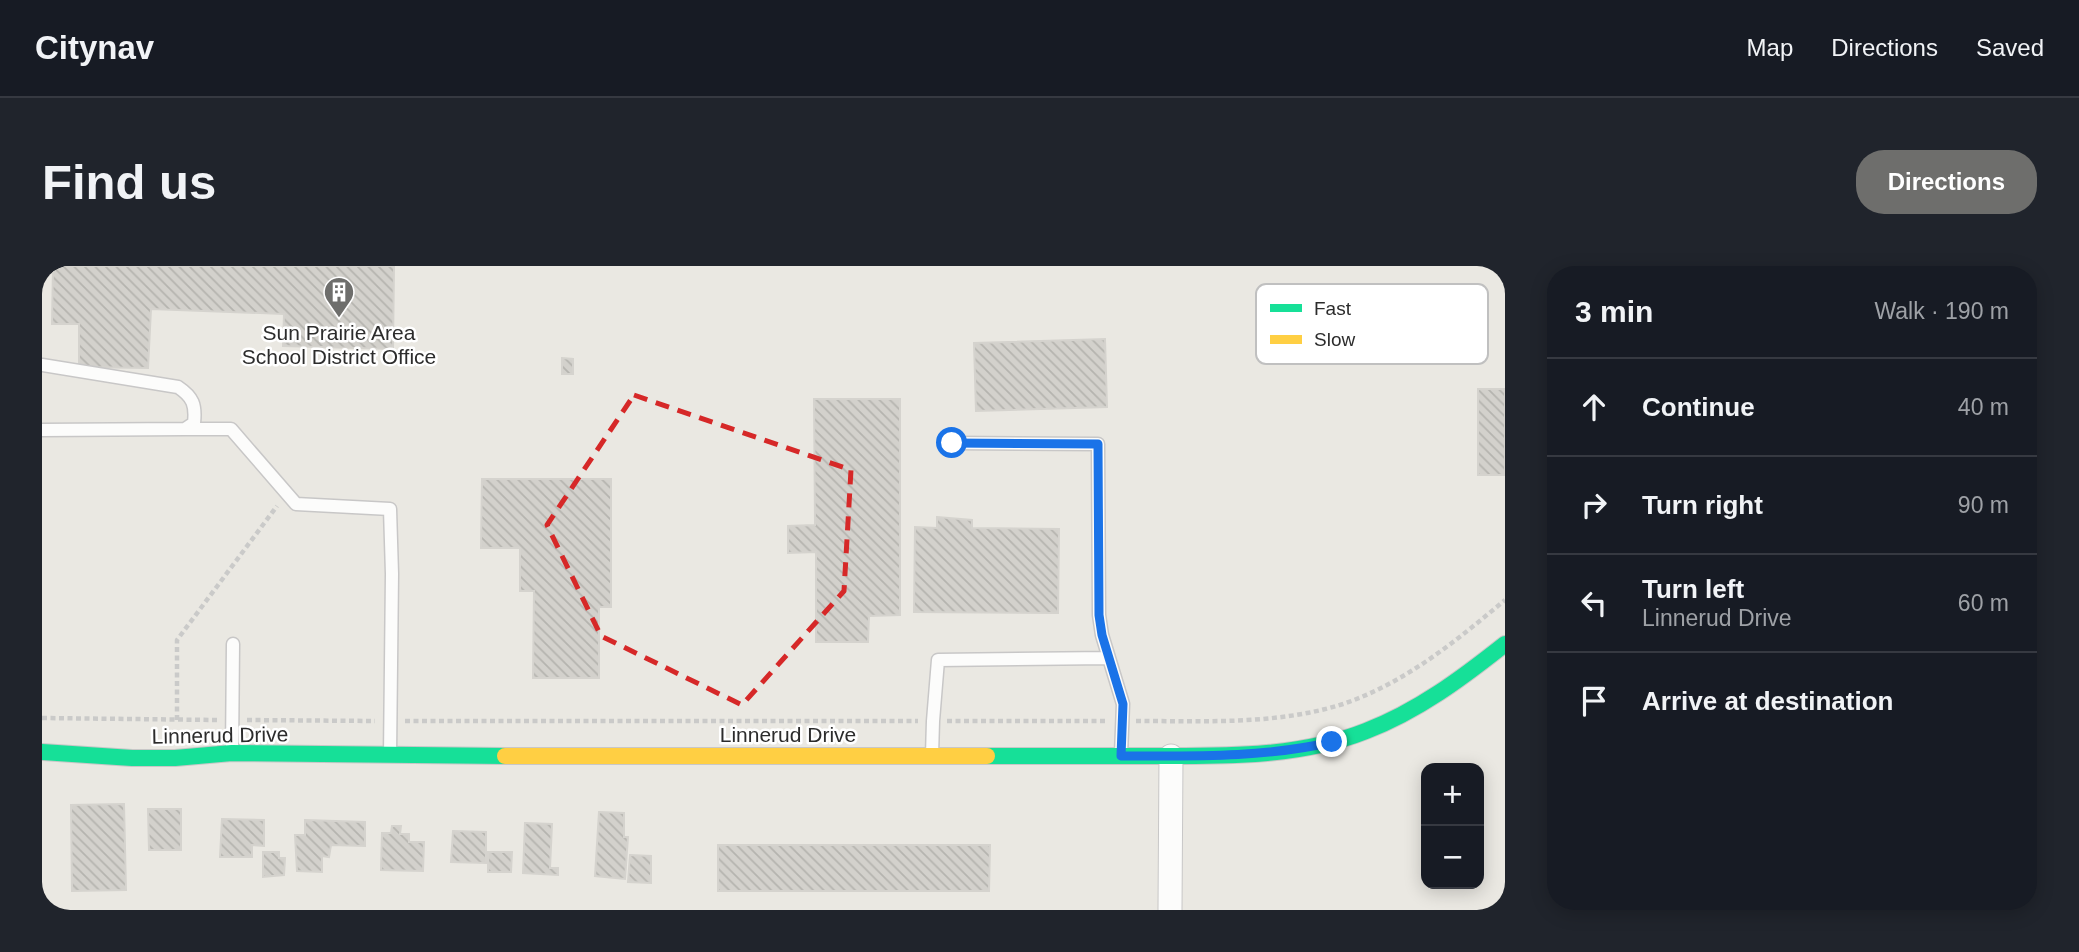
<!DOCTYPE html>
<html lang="en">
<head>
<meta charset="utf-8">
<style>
	:root { --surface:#171b24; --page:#20242c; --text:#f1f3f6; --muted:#9ea1a6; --line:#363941; --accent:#6e6e6c }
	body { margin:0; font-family:Arial,sans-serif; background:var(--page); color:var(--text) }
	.controls { position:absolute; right:21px; bottom:21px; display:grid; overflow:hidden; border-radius:14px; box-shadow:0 4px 18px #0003 }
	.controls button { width:63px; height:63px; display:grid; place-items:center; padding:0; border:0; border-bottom:2px solid var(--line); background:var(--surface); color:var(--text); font:35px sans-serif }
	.stop { position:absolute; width:21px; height:21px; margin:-16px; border:5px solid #1a73e8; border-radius:50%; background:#fff }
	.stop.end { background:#1a73e8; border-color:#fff; box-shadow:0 2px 7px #0008 }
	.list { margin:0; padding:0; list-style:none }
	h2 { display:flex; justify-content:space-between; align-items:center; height:91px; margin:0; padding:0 28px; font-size:30px }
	h2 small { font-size:23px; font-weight:400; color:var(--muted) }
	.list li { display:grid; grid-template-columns:46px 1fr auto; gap:21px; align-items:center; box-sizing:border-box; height:98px; padding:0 28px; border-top:2px solid var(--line) }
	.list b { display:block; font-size:26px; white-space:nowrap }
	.list p { margin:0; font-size:23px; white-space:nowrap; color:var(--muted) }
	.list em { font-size:23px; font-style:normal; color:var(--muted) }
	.icon { flex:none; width:38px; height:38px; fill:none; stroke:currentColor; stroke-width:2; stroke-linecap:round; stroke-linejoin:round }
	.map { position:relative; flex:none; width:1463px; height:644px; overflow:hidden; border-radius:28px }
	header { display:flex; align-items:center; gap:42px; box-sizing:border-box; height:98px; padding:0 35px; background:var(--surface); border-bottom:2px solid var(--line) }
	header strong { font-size:33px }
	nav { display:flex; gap:38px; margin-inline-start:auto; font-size:24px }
	.intro { display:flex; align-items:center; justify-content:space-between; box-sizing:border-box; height:168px; padding:0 42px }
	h1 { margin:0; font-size:49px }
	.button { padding:18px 32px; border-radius:28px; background:var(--accent); color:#fff; font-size:24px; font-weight:700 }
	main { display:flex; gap:42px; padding:0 42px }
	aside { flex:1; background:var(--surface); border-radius:28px; box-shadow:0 4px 18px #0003 }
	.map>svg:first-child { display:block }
	.building { fill:url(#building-back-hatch); stroke:#d5d3ce; stroke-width:2 }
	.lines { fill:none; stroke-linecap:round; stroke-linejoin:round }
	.lane-casing { stroke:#c8c7c7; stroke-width:15 }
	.street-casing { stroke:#c8c7c7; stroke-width:25 }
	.fast-casing { stroke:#c8c7c7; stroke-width:18 }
	.slow-casing { stroke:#c8c7c7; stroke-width:18 }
	.path { stroke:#cacac9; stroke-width:4.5; stroke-dasharray:5 3.5; stroke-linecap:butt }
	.lane { stroke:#fcfcfb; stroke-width:12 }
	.street { stroke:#fcfcfb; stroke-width:23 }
	.fast { stroke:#16e098; stroke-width:16 }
	.slow { stroke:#ffcf43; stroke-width:16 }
	.route { stroke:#1a73e8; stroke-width:9 }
	.marked { fill:none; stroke:#d62828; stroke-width:5; stroke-dasharray:14 9; stroke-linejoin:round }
	.labels { text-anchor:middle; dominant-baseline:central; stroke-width:5; stroke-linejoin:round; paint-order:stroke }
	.poi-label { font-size:21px; fill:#2c2c2c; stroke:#fff }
	.street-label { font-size:21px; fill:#2c2c2c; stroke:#fff }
	.key { fill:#fff; stroke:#c0c0c0; stroke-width:2 }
	.key-label { font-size:19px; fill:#2c2c2c }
</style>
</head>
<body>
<header>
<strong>Citynav</strong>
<nav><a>Map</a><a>Directions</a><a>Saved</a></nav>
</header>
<div class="intro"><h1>Find us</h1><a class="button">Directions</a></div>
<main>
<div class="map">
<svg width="1463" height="644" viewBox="0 0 1463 644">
	<defs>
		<pattern id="building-back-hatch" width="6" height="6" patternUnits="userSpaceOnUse" patternTransform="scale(1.75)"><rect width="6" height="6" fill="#d3d1cc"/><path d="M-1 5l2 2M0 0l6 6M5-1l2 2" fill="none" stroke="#b5b4af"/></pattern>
	</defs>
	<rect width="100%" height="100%" fill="#eae8e2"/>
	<!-- building -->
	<path class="building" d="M11,0H352L351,83L241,80L242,48L109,43L106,102L37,101V58H10Z
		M1063,73L1065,141L934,145L932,77Z
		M520,92L531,93V108H520Z
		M1436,123H1463V209H1436Z
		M772,133H858V349L827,350L826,376H774V286L746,287V260L773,259Z
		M440,213H569V341H557V412H491L492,325H478V282H439Z
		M895,251L930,254V262L1017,263L1016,347L872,346L873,261L895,262Z
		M82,538L84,624L30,625L29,539Z
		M106,543H139V584H107Z
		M557,546L582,547V571H586L583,613L553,610Z
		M180,553L222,554V580L210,579V591H178Z
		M263,554L323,556V580L289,579L287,591L280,590V606L255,605L253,569H263Z
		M483,557L510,558L508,602H516V609L481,607Z
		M350,560H359L358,568H367V576H382L381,605L339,604L340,567H349Z
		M411,565L444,566V597L409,596Z
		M676,579H948L947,625H676Z
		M221,586H237V592H243L242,609L221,611Z
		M446,586H470L469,606H446Z
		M588,589L609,590V617L586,616Z"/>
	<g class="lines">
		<!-- lane casing -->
		<g class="lane-casing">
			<path id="lane" d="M0,99L136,121C151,131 154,139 152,157L143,163L0,164
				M143,163H189L254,238L348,243L350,308L348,489
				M910,177L1056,178L1057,349L1060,369L1067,392
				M190,487L191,378
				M890,489L891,455L896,394L1067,392L1081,438L1079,488"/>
		</g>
		<!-- street casing -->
		<g class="street-casing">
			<path id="street" d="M1128,644L1129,490"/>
		</g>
		<!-- fast casing -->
		<g class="fast-casing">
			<path id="fast" d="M0,486L90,492H133L190,487L463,490
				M945,490C1000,490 1055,490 1109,490C1181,490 1256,492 1324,465C1376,445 1420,412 1463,378"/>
		</g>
		<!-- slow casing -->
		<g class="slow-casing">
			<path id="slow" d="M463,490H945"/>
		</g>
		<!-- path -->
		<path class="path" d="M0,452L176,454
			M135,454V374L235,240
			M205,454L333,455
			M363,455H876
			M905,455H1065
			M1094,455C1164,455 1235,459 1301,438C1363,417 1414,375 1463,334"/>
		<!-- lane -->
		<use href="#lane" class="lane"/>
		<!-- street -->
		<use href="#street" class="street"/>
		<!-- fast -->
		<use href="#fast" class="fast"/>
		<!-- slow -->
		<use href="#slow" class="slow"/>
	</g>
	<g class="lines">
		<!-- route -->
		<path class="route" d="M910,177L1056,178L1057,349L1060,369L1081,438L1079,490C1150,490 1221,492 1290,476"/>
	</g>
	<!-- marked area -->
	<path class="marked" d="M592,129L809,204L802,325L700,439L559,370L505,259Z"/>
	<!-- icons -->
	<defs>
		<g id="building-pin" transform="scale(1.575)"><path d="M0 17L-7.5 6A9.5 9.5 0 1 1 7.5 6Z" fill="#6e6e6c" stroke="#fff"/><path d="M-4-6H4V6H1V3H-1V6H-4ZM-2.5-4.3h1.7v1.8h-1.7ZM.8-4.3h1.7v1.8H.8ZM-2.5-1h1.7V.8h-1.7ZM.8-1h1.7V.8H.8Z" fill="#fff"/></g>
	</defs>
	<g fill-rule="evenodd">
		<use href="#building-pin" x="297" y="26"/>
	</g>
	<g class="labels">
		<!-- poi labels -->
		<g class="poi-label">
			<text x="297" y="66">Sun Prairie Area<tspan x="297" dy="24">School District Office</tspan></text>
		</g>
		<!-- street labels -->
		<g class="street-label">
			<text x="746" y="468">Linnerud Drive</text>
			<text transform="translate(178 469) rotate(-1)">Linnerud Drive</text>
		</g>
	</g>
	<!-- legend -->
	<rect x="1214" y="18" width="232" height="80" rx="10" class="key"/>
	<rect x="1228" y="38" width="32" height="8" fill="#16e098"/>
	<rect x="1228" y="69" width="32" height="9" fill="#ffcf43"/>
	<g class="key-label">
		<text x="1272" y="49">Fast</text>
		<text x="1272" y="80">Slow</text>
	</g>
</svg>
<div class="controls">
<button>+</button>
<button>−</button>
</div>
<div class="stop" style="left:910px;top:177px"></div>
<div class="stop end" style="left:1290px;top:476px"></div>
</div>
<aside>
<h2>3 min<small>Walk · 190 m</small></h2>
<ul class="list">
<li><svg class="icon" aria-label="ahead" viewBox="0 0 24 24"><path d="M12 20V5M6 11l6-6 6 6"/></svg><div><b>Continue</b></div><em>40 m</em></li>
<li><svg class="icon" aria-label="right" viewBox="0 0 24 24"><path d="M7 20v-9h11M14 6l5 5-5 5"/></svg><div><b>Turn right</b></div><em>90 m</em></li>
<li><svg class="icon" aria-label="left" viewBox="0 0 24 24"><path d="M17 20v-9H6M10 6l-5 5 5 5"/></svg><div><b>Turn left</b><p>Linnerud Drive</p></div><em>60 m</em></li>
<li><svg class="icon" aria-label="arrive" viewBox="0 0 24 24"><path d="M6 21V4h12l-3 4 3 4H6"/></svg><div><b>Arrive at destination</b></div></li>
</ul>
</aside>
</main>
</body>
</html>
